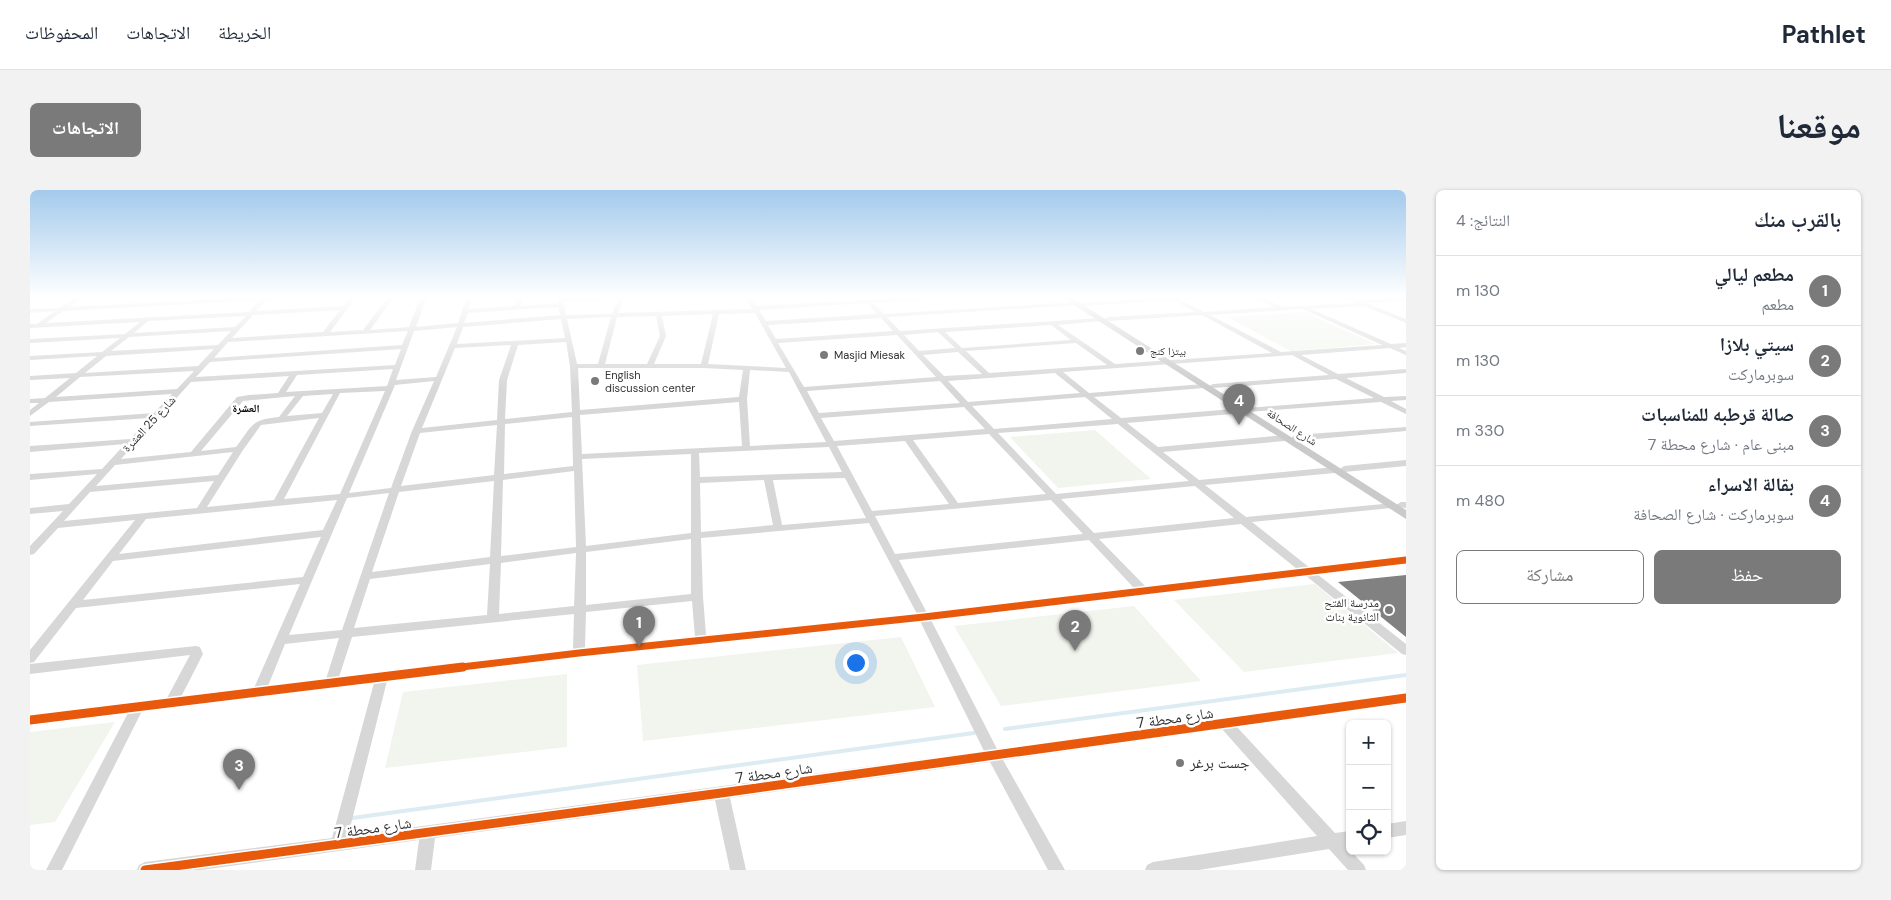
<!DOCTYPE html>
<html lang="ar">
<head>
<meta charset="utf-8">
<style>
	:root { --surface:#fff; --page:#f2f2f3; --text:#1f2937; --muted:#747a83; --line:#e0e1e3; --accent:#7a7a7a }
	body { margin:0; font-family:"DM Sans","Noto Naskh Arabic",sans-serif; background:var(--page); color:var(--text); direction:rtl }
	.controls { position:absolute; right:15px; bottom:15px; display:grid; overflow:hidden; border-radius:8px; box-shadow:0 1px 4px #0004 }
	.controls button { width:45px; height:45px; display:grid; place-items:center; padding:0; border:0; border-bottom:1px solid var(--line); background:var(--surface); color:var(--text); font:25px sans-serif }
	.you { position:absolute; left:825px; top:472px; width:18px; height:18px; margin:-12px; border:4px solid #fff; border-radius:50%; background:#1a73e8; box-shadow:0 0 0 8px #1a73e833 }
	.badge { display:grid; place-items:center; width:32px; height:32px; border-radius:50%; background:var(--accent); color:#fff; font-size:16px; font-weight:700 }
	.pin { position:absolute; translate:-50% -41px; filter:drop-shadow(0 1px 2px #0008) }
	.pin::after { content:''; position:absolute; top:26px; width:18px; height:15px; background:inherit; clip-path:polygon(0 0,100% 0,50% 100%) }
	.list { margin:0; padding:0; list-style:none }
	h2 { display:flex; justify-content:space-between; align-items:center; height:65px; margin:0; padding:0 20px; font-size:21px }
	h2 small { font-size:16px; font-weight:400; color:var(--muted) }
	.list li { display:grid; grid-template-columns:32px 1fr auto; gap:15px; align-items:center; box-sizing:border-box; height:70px; padding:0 20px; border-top:1px solid var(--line) }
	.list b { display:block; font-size:19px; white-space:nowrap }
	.list p { margin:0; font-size:16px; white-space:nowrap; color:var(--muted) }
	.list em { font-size:16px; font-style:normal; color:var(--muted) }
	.actions { display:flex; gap:10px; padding:15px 20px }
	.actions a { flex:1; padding:11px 0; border:1px solid var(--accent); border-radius:8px; text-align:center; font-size:18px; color:var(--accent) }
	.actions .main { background:var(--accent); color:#fff }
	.icon { flex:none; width:28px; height:28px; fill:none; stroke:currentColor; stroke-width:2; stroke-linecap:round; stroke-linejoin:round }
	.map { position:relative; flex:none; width:1376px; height:680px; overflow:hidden; direction:ltr; border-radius:8px }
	header { display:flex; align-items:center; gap:30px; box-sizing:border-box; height:70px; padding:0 25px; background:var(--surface); border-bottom:1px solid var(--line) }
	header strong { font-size:24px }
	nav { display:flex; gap:28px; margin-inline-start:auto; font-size:18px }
	.intro { display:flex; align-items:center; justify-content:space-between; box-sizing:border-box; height:120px; padding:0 30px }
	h1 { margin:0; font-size:35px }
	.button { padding:12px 22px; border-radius:8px; background:var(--accent); color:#fff; font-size:18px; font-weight:700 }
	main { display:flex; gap:30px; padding:0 30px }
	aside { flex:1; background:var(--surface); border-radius:8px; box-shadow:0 1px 4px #0004 }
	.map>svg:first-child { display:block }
	.green { fill:#f1f5ed }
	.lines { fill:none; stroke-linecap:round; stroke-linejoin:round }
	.stream { stroke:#ddebf3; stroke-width:4 }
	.building { fill:#818181 }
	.minor { fill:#d7d7d7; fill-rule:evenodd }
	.major { fill:#cacaca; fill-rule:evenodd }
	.cycleway-far1-casing { stroke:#fff; stroke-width:10 }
	.cycleway-casing { stroke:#fff; stroke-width:12 }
	.cycleway-far1 { stroke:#e8590c; stroke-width:7 }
	.cycleway { stroke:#e8590c; stroke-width:9 }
	.poi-dot { fill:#7a7a7a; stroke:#fff; stroke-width:2 }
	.labels { text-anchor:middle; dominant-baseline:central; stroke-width:5; stroke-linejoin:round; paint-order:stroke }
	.far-poi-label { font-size:11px; fill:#333; stroke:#fff; text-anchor:start }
	.far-neighbourhood-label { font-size:11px; font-weight:bold; fill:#000; stroke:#fff }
	.far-street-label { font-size:11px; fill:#333; stroke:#fff }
	.street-label { font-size:12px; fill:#333; stroke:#fff }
	.poi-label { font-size:12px; fill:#333; stroke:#fff; text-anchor:end }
	.near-street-label { font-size:15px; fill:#333; stroke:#fff }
	.near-poi-label { font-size:15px; fill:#333; stroke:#fff; text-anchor:start }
</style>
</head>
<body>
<header>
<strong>Pathlet</strong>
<nav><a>الخريطة</a><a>الاتجاهات</a><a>المحفوظات</a></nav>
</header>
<div class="intro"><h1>موقعنا</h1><a class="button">الاتجاهات</a></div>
<main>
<aside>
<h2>بالقرب منك<small>النتائج: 4</small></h2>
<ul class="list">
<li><span class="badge">1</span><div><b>مطعم ليالي</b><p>مطعم</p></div><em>130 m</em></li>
<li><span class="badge">2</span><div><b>سيتي بلازا</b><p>سوبرماركت</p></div><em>130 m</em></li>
<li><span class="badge">3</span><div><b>صالة قرطبه للمناسبات</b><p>مبنى عام · شارع محطة 7</p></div><em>330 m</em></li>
<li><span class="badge">4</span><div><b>بقالة الاسراء</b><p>سوبرماركت · شارع الصحافة</p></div><em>480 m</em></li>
</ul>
<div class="actions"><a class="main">حفظ</a><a>مشاركة</a></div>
</aside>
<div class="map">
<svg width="1376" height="680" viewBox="0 0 1376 680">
	<rect width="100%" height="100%" fill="#fff"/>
	<!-- green -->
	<path class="green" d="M1275,122L1345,154L1261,161L1197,127Z
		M1065,240L1121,289L1028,298L980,247Z
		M1285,394L1368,463L1214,482L1144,410Z
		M1104,416L1171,491L971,516L924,436Z
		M871,447L905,517L613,551L607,475Z
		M537,484V557L355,578L373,502Z
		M85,532L25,632L0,635V542Z"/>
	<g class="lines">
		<!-- stream -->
		<path class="stream" d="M975,539L1376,485
			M322,628L944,543"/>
	</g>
	<!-- building -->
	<path class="building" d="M1376,385V447L1308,392Z"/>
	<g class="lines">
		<!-- minor -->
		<path class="minor" d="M0,106H22L19,108L0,109Z
			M47,106H54L39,117L234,106H275L272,108L237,110L226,121L313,116L321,106H327L300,142L333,140L359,106H365L340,140L379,137L391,106H397L386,137L428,133L437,106H443L439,119L484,116L487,106H493L491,116L528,113L529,106H535V108L578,106H703L700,108L594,109L588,123L722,119L715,106H721L727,116L903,106H938L935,108L843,113L854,124L1046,112L1049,114L1048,115L857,127L870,141L1070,128L1073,130L1072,131L1028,135L1085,174L1242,163L1172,125L1078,131L1075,129L1078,127L1165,122L1143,110L1053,116L1050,114L1051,113L1158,106H1192L1189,108L1151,110L1174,122L1244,117L1221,106H1229L1252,117L1326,113L1312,106H1320L1330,110L1376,107V111L1336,113L1376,129V133L1334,116L1281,119L1361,154L1376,153V157L1369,158L1376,161V165L1360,158L1271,165L1308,184L1376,179V183L1316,188L1354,207L1376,206V210L1361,211L1376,219V224L1351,212L1217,222L1214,223L1097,233L1128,257L1255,245L1259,248L1255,251L1133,262L1169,290L1305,277L1309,280L1305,283L1175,295L1216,327L1364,313L1366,315L1361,318L1222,332L1280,378L1376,367V373L1287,384L1376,454V465L1372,464L1275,385L901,430L967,559L1376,503V513L1207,537L1305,643L1320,641V655L1316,656L1334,675L1336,680H1318L1299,659L1169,680H1115L1117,675L1123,672L1287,646L1192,539L973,570L1035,680H1018L960,572L700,608L716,680H700L685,610L405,648L401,680H385L389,650L171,680H107L109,675L115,672L302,648L344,493L112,521L32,680H16L98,523L0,535V525L137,508L160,465L0,484V474L166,456L170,457L173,464L151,507L224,498L270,394L46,418L4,472L0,473V460L105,330L28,338L4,364L0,365V356L33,321L0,324V318L39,314L67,284L0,290V284L72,279L95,254L0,262V256L100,249L120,228L0,236V232L124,223L142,204L19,212L0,226V220L9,213H0V209L15,208L40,188L0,190V186L46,183L67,166L0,170V166L72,162L90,148L0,153V149L95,144L110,132L0,138V134H7L25,121L0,123V119L30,118ZM588,109L582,124L536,125L534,112ZM230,110L219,122L16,133L33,121ZM837,113L847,124L736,131L729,120ZM528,117L530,125L434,133L438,123ZM1273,119L1352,155L1251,162L1180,125ZM310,120L293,142L202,148L223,125ZM725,123L756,178L678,174L689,124ZM683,124L671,174H624L636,146L632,126ZM216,126L205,137L104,143L118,131ZM626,126L630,146L617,174H575L587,127ZM581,127L568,174H547L537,129ZM851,128L863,141L746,149L738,135ZM531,129L535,148L427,154L433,137ZM1021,135L1041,150L932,158L915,142ZM427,137L406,187L366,190L384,141ZM201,141L188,155L81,161L99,147ZM378,141L372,155L184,168L198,152ZM908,142L925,158L889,161L874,145ZM867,145L906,187L774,197L748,153ZM536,152L540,176L542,222L475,229L477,190L488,155ZM1046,153L1077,175L959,183L936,161ZM481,155L469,190L467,230L392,238L425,158ZM184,159L168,176L55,183L76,166ZM371,159L365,175L166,187L180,172ZM928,162L952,184L914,186L893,165ZM1262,165L1299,185L1183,194L1179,196L1183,198L1306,189L1344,208L1091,228L1064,207L1174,198L1178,196L1174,194L1059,203L1033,182ZM548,178H674L713,180L709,207L550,220ZM363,179L357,196L256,202L267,185ZM720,180L759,182L796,252L720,256L717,209ZM164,181L147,199L26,207L50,187ZM1025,183L1050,203L938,212L918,191ZM259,186L248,203L219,205L207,207L161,262L91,269L161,192ZM404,191L382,241L361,298L319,303L365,195ZM910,191L930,213L789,223L777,201ZM355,201L310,304L254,309L310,203ZM303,204L292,223L257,226L273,206ZM265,206L249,227C220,230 223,235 206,257L171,261L213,211ZM1055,207L1082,229L964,239L942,216ZM709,212L712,256L552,264L550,225ZM934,217L955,239L804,251L791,228ZM542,227L543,276L474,284L475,234ZM289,228L244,310L177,317L213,260L231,235ZM1088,234L1159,291L1026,304L968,243ZM467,235L464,285L371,296L390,243ZM959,244L1016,304L928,313L883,250ZM875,251L919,314L842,321L807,256ZM799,257L812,282L670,287L669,263ZM203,262L188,285L66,296L85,275ZM661,264V343L556,356L552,269ZM544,281L546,357L471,366L473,290ZM815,288L836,328L752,335L743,290ZM734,290L743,335L671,342L670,293ZM184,291L167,318L34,331L60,302ZM464,291L460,367L342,382L369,302ZM1165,296L1204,328L1064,343L1031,309ZM359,303L312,440L259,445L317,308ZM307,310L293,340L89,364L116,329ZM1021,310L1053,344L865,364L845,326ZM839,333L887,424L676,445L673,407L671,348ZM1211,334L1267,379L1116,397L1069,349ZM291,347L273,387L53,410L83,371ZM661,349V404L556,415V362ZM1059,350L1104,398L897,423L869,370ZM546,363L544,416L469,424L471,373ZM460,374L457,425L324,438L340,389ZM662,411L665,447L555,458L556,422ZM544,424L543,459L309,487L322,447ZM890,431L954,561L318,646L357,491L549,467ZM309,448L296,489L238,496L255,454Z
			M1376,237V241L1265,251L1261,248L1265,245Z
			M1376,270V276L1314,282L1310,279L1314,276Z
			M1371,312H1376V318L1368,317L1366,315Z
			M1376,631V645L1357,648V634Z"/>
		<!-- major -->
		<path class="major" d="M1030,106H1039L1376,320V329Z"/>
		<!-- cycleway-far1 casing -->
		<g class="cycleway-far1-casing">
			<path id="cycleway-far1" d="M423,478L549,463L894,427L1376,370"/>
		</g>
		<!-- cycleway casing -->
		<g class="cycleway-casing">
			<path id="cycleway" d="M0,530L433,477
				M115,680L691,603L1376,508"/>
		</g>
		<!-- cycleway-far1 -->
		<use href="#cycleway-far1" class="cycleway-far1"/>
		<!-- cycleway -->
		<use href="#cycleway" class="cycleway"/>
	</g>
	<!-- sky -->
	<linearGradient id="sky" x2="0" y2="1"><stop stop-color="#a3caec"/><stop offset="0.53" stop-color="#fff"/><stop offset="1" stop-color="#fff" stop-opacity="0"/></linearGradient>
	<rect width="1376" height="201" fill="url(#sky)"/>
	<!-- markers -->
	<g class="poi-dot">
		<circle cx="1110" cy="161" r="5"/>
		<circle cx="794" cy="165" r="5"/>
		<circle cx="565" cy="191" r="5"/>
		<circle cx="1359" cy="420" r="5"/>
		<circle cx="1150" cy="573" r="5"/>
	</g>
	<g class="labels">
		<!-- far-poi labels -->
		<g class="far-poi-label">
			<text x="1120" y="161">بيتزا كنج</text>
			<text x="804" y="165">Masjid Miesak</text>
			<text x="575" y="185">English<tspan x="575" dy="13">discussion center</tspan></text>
		</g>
		<!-- far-neighbourhood labels -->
		<g class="far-neighbourhood-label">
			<text x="216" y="218">العشرة</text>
		</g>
		<!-- far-street labels -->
		<g class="far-street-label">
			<text transform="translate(1262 237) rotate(33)">شارع الصحافة</text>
		</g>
		<!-- street labels -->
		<g class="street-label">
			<text transform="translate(119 234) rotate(-47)">شارع 25 العشرة</text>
		</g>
		<!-- poi labels -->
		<g class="poi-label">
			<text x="1349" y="413">مدرسة الفتح<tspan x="1349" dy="14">الثانوية بنات</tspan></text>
		</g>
		<!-- near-street labels -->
		<g class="near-street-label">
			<text transform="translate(1145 528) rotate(-8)">شارع محطة 7</text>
			<text transform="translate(744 583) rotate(-8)">شارع محطة 7</text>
			<text transform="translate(343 638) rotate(-8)">شارع محطة 7</text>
		</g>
		<!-- near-poi labels -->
		<g class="near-poi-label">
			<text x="1160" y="573">جست برغر</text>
		</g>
	</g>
</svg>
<div class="controls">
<button>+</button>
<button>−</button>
<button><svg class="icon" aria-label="locate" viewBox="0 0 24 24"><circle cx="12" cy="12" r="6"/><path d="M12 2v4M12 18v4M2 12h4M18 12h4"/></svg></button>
</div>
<div class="you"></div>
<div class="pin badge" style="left:609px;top:457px">1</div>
<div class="pin badge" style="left:1045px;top:461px">2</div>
<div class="pin badge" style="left:209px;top:600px">3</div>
<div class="pin badge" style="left:1209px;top:235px">4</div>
</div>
</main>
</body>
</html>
